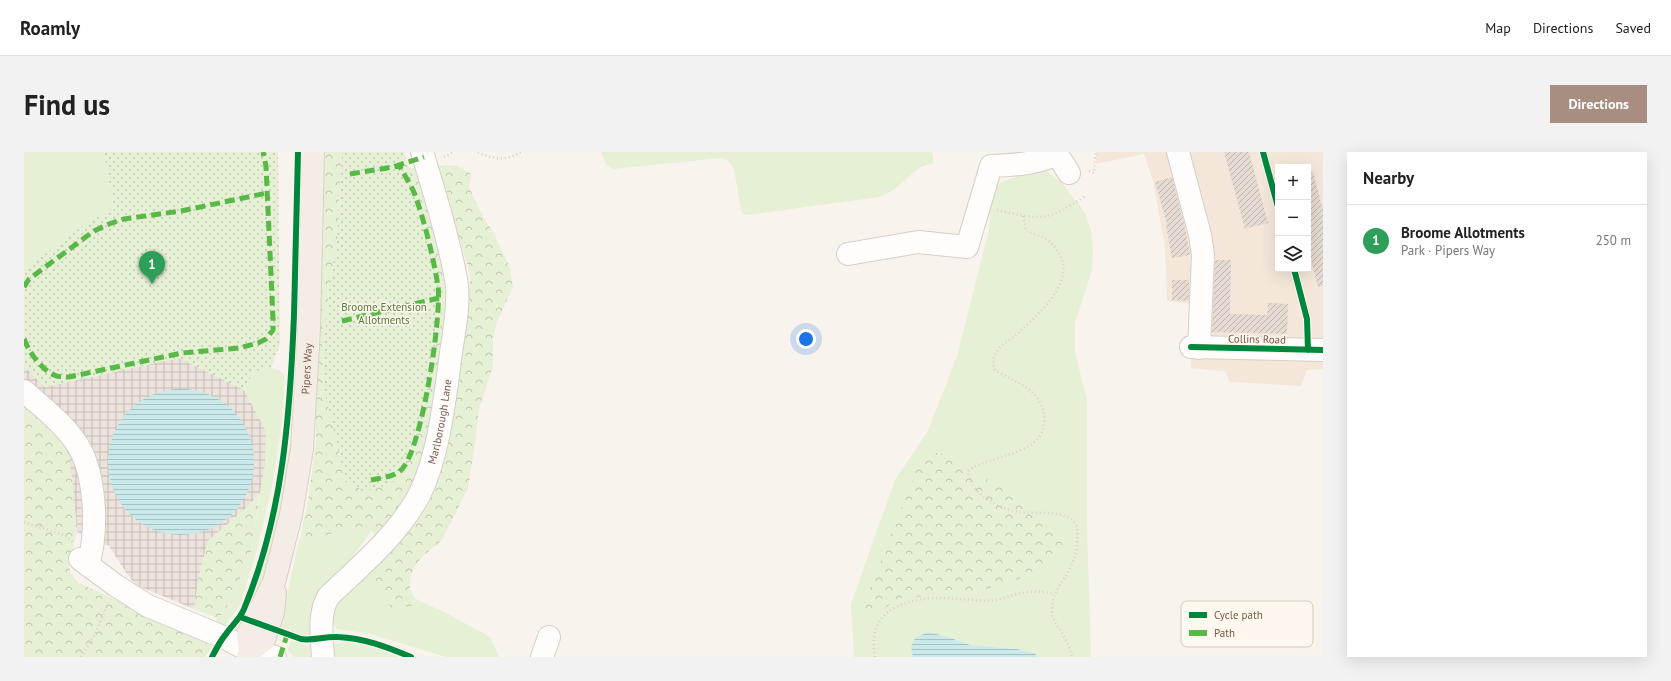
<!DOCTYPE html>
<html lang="en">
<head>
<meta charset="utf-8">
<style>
	:root { --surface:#fff; --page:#f2f2f2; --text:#222; --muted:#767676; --line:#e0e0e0; --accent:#a78e81 }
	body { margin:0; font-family:"PT Sans",sans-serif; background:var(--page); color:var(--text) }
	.controls { position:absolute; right:12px; top:12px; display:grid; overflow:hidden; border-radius:0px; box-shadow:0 4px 16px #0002 }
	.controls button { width:36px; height:36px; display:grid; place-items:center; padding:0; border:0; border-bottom:1px solid var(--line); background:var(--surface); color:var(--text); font:20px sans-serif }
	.you { position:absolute; left:782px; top:187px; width:14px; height:14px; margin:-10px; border:3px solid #fff; border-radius:50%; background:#1a73e8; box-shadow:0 0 0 6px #1a73e833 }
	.badge { display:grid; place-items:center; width:26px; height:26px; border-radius:50%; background:var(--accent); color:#fff; font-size:13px; font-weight:700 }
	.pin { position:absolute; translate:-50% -33px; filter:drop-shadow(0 1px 2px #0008) }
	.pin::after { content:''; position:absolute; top:21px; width:14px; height:12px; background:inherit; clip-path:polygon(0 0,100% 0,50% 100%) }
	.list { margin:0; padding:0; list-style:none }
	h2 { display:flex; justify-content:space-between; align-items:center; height:52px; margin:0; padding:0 16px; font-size:17px }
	h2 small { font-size:13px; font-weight:400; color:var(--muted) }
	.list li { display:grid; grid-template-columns:26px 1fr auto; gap:12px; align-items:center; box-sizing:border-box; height:72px; padding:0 16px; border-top:1px solid var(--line) }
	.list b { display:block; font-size:15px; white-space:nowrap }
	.list p { margin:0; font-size:13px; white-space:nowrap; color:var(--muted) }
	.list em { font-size:13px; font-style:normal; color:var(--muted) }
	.icon { flex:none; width:22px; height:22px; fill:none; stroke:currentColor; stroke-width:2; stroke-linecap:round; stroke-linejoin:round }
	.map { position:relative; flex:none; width:1299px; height:505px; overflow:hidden; border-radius:0px }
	header { display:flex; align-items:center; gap:24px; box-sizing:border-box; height:56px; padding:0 20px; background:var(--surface); border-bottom:1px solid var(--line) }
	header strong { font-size:19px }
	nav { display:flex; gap:22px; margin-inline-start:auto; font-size:14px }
	.intro { display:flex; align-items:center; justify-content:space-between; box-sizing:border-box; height:96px; padding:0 24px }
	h1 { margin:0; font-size:28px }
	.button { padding:10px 18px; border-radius:0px; background:var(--accent); color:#fff; font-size:14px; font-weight:700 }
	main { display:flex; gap:24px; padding:0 24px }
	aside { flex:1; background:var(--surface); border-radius:0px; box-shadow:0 4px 16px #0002 }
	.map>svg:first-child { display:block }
	.residential { fill:#f4e7da; fill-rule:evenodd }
	.industrial { fill:url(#industrial-grid) }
	.green { fill:#e5f0d5; fill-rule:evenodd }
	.forest { fill:url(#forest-crowns) }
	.garden { fill:url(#garden-dots) }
	.water { fill:url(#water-rules) }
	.building { fill:url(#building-hatch) }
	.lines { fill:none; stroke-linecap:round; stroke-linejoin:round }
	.minor-casing { stroke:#d7cec8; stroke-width:24 }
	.major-casing { stroke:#dad0c8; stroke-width:24 }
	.path { stroke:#dcd1cd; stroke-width:2.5; stroke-dasharray:1 3; stroke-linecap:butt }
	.minor { stroke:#fefdfc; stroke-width:22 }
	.major { stroke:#f3ede5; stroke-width:22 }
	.quiet { stroke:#58b947; stroke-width:5; stroke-dasharray:10 5; stroke-linecap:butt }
	.cycleway-casing { stroke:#fff8ee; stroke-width:8 }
	.cycleway { stroke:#00873e; stroke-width:6 }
	.labels { text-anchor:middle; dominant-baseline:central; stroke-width:3; stroke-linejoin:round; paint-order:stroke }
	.park-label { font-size:11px; fill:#517c3b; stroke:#fff8ee }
	.street-label { font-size:11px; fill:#7b5747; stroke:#fff8ee }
	.key { fill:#fff8ee; stroke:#d7c8bc; stroke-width:1 }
	.key-label { font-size:11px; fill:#7b5747 }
</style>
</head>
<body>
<header>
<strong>Roamly</strong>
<nav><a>Map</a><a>Directions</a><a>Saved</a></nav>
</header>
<div class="intro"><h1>Find us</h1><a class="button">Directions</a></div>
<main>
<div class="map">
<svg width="1299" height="505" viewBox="0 0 1299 505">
	<defs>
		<pattern id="industrial-grid" width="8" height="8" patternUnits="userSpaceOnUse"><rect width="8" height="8" fill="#ebe3dc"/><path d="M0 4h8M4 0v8" fill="none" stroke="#c3bbb4"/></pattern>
		<pattern id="forest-crowns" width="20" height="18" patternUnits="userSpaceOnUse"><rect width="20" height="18" fill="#e5f0d5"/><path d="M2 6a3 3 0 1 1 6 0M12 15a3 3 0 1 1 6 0" fill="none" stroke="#bfc5af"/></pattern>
		<pattern id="garden-dots" width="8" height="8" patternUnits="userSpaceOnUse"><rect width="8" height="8" fill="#e5f0d5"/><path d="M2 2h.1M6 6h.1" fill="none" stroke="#bfc5af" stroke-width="1.8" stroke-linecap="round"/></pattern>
		<pattern id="water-rules" width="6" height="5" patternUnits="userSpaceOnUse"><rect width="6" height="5" fill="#cae9eb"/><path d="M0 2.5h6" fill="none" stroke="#a9c0c0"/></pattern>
		<pattern id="building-hatch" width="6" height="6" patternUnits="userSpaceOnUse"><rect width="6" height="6" fill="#e5dbd3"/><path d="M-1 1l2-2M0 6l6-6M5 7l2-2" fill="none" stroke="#bfb4ad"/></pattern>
	</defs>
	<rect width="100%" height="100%" fill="#f8f3ec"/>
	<!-- residential -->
	<path class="residential" d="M1072,0H1299V217L1283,218L1277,234L1206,230L1201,219L1167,216L1168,152L1143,149L1142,116L1140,89L1129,29L1120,2L1072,12ZM1254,15H1284V117H1254Z"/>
	<!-- industrial -->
	<path class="industrial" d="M155,206L220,238L242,279L241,314L236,341L223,355L184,389L176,419L170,457L112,433L103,422L85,394L53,380L48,325L0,251V214L21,235Z"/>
	<!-- green -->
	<path class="green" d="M0,0H80L90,59L67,68L0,118Z
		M278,0H281L275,232L265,317L254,370L239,425L226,463L223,462L236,423L254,354L267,284L272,199Z
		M577,0H908L910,11C890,15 885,27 869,38C865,41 860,43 855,45L724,63L719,62L717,58L710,17L705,9L696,6L589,17L582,12Z
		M1021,18L1037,30L1060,59L1067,78L1069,97L1068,118L1051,171V200L1063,249V377L1067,505H1014L1010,501L992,497L946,493L924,485L904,480L887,495L889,505H830L827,452L871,328L904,279L933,204L965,78L967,42L976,31L996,23ZM1017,420L950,441L876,446Z
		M247,216L255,218L261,224L258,269L249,329L233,398L216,453L199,477L191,473L193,466L201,459L227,402L241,314L242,279L220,238L229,220Z
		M335,377L348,378L327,407L297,435L290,449L291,483L283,485L256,475L277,381L287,386Z
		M345,412L388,454L390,446L424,462L466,485L475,505H422L343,481L313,477L309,472L310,458L316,446Z
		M267,488L282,493L291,491V505H270L264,498Z
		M324,490L348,495L375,505H308L306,492Z"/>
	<!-- forest -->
	<path class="forest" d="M301,0H318L313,87L305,139L301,183L368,332L375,323L390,286L401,248L418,163L412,113L384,16H393L440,141L447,128L438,94L415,32L413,16C426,10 436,14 447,22L445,35L455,57L470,82L486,116L489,135L472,172L469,187V214L455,257L450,298L444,336L418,388L400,403L390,415L386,426V436L390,446L388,454L369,457C360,446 339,428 345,412C347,406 353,401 356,396L348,378L335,377L287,386L277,381L284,350L292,289V239Z
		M0,251L39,290L45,304L48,325L53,380L45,409L46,420L53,430L189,493L181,505H0Z
		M900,298L922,303L983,339L1032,377L1041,399L1017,420L950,441L876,446L845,466L838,457Z
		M236,341L227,402L201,459L193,466L170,457L176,419L184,389L223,355Z"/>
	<!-- garden -->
	<path class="garden" d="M80,0H254L256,192L247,216L229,220L220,238L155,206L20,235L0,214V118L67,68L90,58Z
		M318,0H380L412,113L418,163L401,248L390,286L375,323L368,332L341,339L322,330L299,233L301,183L305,139L313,87Z"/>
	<!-- water -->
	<path class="water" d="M84 310a73 73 0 1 1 146 0a73 73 0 1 1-146 0Z
		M904,480L924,485L946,493L992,497L1010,501L1014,505H889L887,495L891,486Z"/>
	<!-- building -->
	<path class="building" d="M1200,0H1225L1244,71L1221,77Z
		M1289,20L1299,58V134L1294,135L1284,96V21Z
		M1148,25L1160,71L1166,103L1148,106L1142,73L1143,72L1131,30Z
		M1191,108H1207L1206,162L1243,163L1244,151L1264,152L1263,182L1188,180Z
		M1148,128H1165V149L1148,148Z"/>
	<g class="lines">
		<!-- minor casing -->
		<g class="minor-casing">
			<g id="minor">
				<path d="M1154,0L1176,83L1179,103L1175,196"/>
				<path d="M1033,2L1045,21"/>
				<path d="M824,102L894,90L943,95L967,14C989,13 1013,12 1033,2V0"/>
				<path d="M1167,195L1299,198"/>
				<path d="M0,239C20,257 46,276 58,301C69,324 72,362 69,386C69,395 66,404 64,413"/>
				<path d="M56,407L91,433L124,454L199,485L226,499L251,505"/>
				<path id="s1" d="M299,505C298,485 294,463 304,445C334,416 368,388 390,352C414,314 421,245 427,201C430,179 435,156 433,134C431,118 427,103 423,87C416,58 407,29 398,0"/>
				<path d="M518,505L525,485"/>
			</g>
		</g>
		<!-- major casing -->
		<g class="major-casing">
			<g id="major">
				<path d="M226,499L240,488L249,460L251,441"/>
				<path id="s2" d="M224,505L226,499L224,482L250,430L267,363L278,297L285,176L289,0"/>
			</g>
		</g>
		<!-- path -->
		<path class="path" d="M454,0C470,8 481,9 497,0
			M420,5L430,0
			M1065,19L1070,21L1071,5L1073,0
			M973,58C1017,68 1023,70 1061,44
			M999,64L1002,79C1008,82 1016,83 1022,87C1063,118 1022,156 995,180C989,186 980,191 974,198C969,204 968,210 971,218C983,226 999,231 1010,242C1023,255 1025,280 1009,291C1002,297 990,301 981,304C968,309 955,310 944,319C945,330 951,338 959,344C970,353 981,357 995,360C1010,362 1044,357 1052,373C1054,378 1054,384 1053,388C1053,397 1052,404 1048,412C1041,431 1029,434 1028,458C1028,469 1034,474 1039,483C1043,489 1046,497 1048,505
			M0,370L40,383L49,390
			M57,505L70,484L84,452
			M851,505C843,463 872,449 909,446C930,445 951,450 971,448C978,447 985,444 992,442C1005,439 1018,439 1031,442"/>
		<!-- minor -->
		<use href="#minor" class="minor"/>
		<!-- major -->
		<use href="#major" class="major"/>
		<!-- quiet -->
		<path class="quiet" d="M326,22L369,15L400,5
			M0,135L5,127L70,79L85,72L100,67L157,59L243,41
			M318,169L415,146
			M0,187C5,200 17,217 30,223C34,225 40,225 45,225L158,201L215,196L234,191L242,187L249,178V167L242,14L239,0
			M347,328C356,326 369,325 376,319C398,302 418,162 414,134C409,104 401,71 391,43C387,32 380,23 375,13
			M256,505L263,483"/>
		<!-- cycleway casing -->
		<g class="cycleway-casing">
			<path id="cycleway" d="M1239,0L1254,55
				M1270,117L1283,167L1284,198
				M1167,195L1299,198
				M216,465L277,487C289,489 301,484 314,485C340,486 363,495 387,505
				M188,505C192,497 196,489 202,482C208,473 216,467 220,457C259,363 266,264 270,163C271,109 273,55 274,0"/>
		</g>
		<!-- cycleway -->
		<use href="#cycleway" class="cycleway"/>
	</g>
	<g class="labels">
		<!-- park labels -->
		<g class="park-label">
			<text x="360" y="155">Broome Extension<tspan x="360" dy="13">Allotments</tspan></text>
		</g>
		<!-- street labels -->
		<g class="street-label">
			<text transform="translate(1233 187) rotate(1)">Collins Road</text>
			<text stroke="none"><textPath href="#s2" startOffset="298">Pipers Way</textPath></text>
			<text stroke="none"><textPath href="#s1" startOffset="275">Marlborough Lane</textPath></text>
		</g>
	</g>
	<!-- legend -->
	<rect x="1157" y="449" width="132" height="46" rx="6" class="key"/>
	<rect x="1165" y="460" width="18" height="6" fill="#00873e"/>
	<rect x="1165" y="478" width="18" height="6" fill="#58b947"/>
	<g class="key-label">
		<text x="1190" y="467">Cycle path</text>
		<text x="1190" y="485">Path</text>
	</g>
</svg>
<div class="controls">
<button>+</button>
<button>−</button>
<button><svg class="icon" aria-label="layers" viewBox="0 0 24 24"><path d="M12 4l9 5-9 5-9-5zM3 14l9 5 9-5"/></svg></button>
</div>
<div class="you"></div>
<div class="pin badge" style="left:128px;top:132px;background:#2e9e5b">1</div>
</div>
<aside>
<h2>Nearby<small></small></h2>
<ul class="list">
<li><span class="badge" style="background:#2e9e5b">1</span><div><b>Broome Allotments</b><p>Park · Pipers Way</p></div><em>250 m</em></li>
</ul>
</aside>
</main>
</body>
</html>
